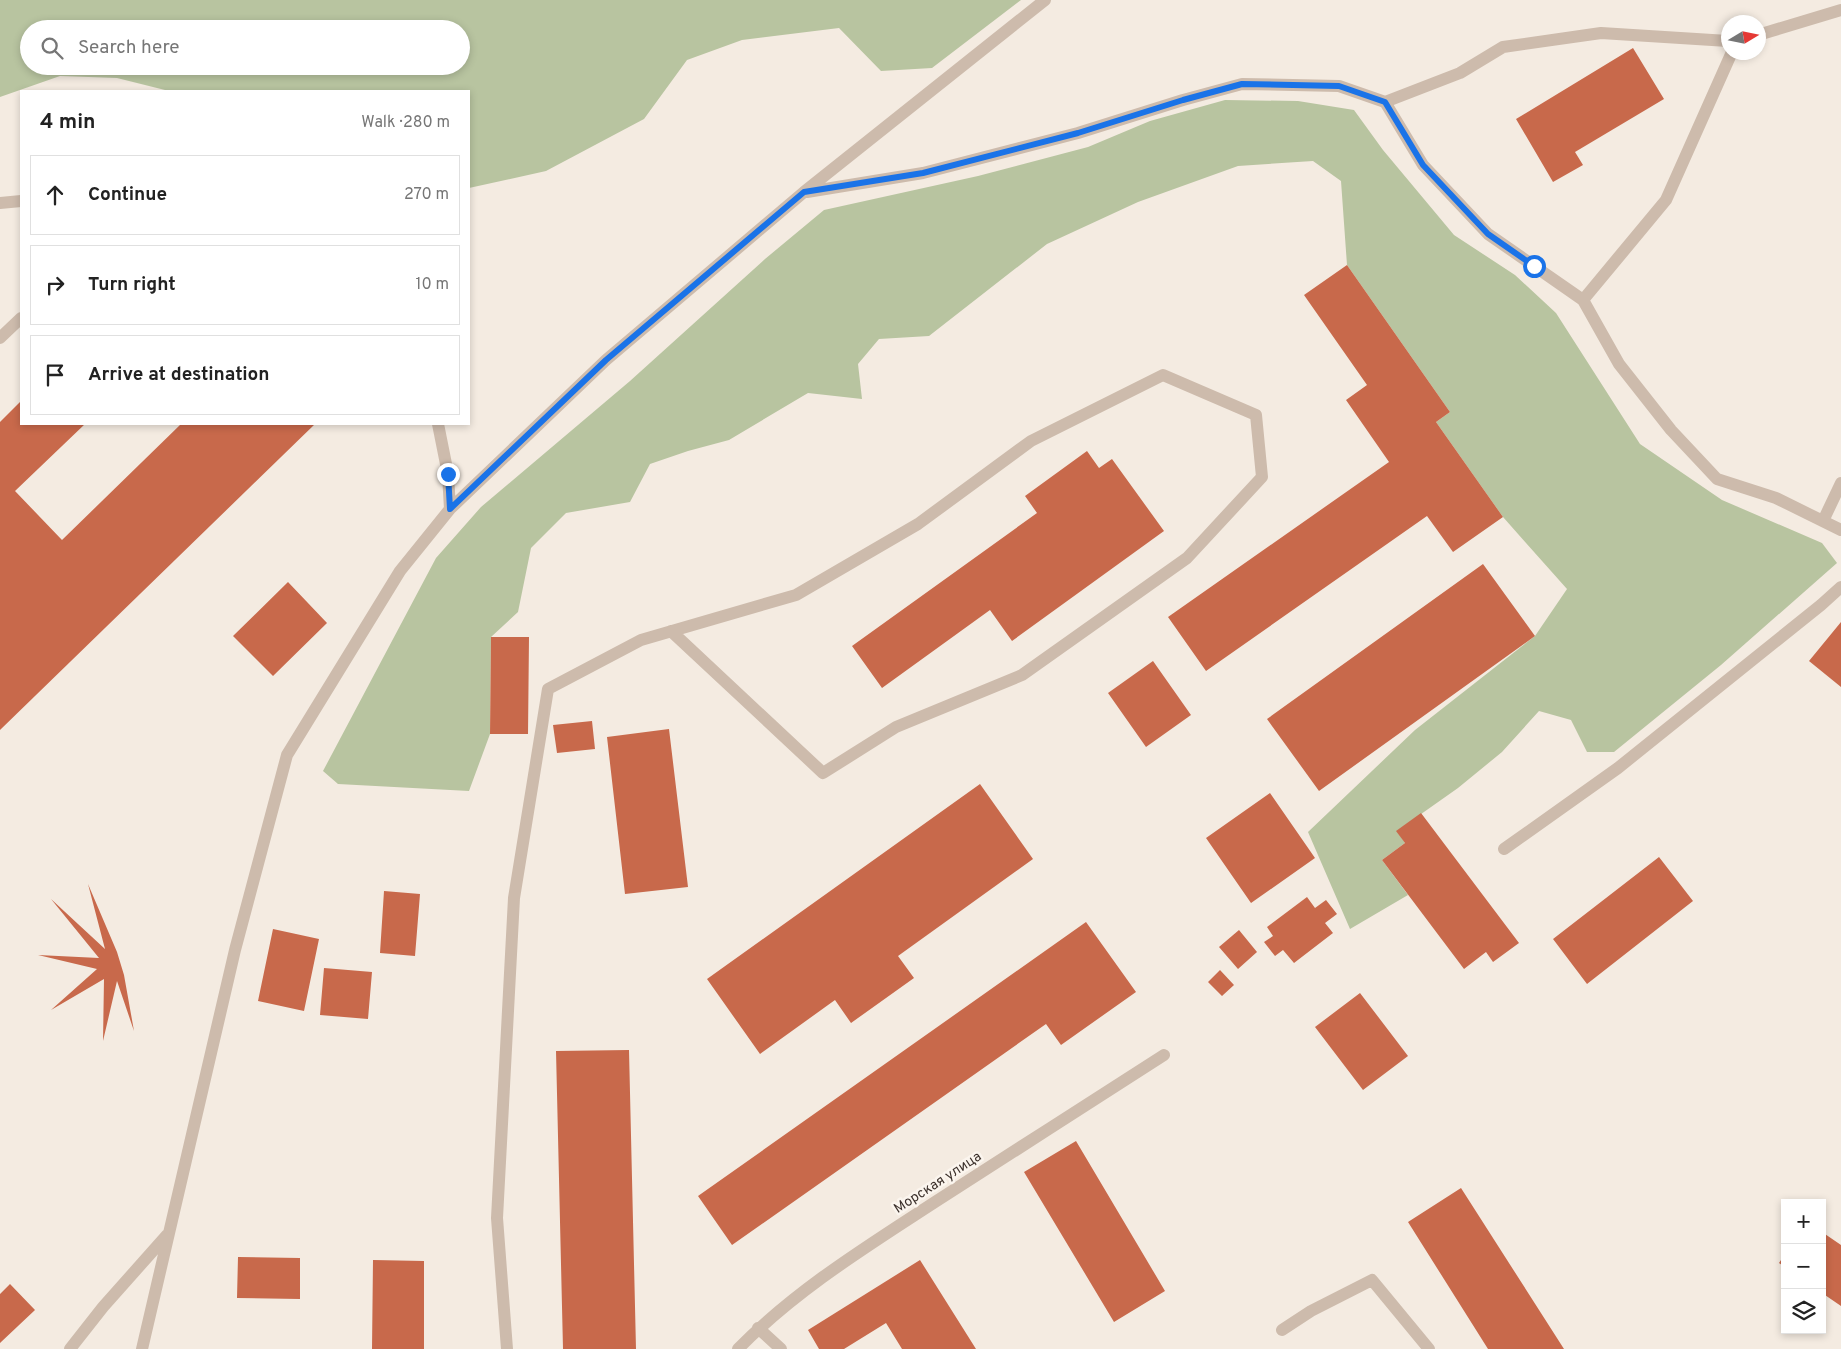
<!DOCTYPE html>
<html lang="en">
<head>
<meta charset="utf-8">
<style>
	:root { --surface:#fff; --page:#f6f6f6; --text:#222; --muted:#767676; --line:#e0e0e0 }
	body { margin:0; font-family:Overpass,sans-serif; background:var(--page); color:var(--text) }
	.controls { position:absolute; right:15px; bottom:15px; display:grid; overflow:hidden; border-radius:0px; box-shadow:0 2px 8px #0003 }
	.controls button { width:45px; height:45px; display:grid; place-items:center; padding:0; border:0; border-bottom:1px solid var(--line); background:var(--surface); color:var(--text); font:25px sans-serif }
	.compass { position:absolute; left:1721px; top:15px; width:45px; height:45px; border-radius:50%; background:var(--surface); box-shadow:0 2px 8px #0003; rotate:80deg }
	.stop { position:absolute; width:15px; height:15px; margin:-11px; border:4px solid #1a73e8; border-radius:50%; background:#fff }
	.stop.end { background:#1a73e8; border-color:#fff; box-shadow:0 1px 5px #0008 }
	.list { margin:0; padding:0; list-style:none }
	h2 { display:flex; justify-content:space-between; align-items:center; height:65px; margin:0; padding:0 20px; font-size:21px }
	h2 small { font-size:16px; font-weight:400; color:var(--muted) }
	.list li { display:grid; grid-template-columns:32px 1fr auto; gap:15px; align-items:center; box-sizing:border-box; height:80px; margin:0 10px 10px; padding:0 10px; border:1px solid var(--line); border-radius:0px }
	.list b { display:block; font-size:19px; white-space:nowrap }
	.list em { font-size:16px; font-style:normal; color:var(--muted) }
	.icon { flex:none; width:28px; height:28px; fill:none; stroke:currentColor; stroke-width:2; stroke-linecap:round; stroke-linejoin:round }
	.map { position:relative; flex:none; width:1841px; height:1349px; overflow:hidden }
	.search { position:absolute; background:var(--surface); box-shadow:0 2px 8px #0003; left:20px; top:20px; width:450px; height:55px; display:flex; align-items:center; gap:12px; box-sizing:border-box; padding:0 18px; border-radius:28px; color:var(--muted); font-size:19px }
	.panel { position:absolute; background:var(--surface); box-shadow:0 2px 8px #0003; left:20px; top:90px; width:450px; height:335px; border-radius:0px }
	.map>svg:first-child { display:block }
	.green { fill:#b8c4a0; fill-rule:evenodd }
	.building { fill:#c8694b }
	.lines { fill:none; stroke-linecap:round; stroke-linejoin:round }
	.lane { stroke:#cdbbac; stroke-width:12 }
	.street { stroke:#cdbbac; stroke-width:12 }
	.route { stroke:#1a73e8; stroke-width:6 }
	.labels { text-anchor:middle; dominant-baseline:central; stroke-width:5; stroke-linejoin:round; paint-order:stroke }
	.street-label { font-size:14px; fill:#3b302b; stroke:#fbf5ee }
</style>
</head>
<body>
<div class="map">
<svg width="1841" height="1349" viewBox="0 0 1841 1349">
	<rect width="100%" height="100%" fill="#f4ebe1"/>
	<!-- green -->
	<path class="green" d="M0,0H1021L932,68L881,71L839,28L742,40L687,60L644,119L546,171L469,188V91H169L117,78L60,76L0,97ZM29,29H461V66H29Z
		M1225,100L1298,101L1354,110L1383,150L1454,235L1515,275L1556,313L1640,444L1722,500L1822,543L1837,563L1721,665L1614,752H1587L1571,720L1539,711L1502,752L1458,788L1397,831L1405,843L1382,860L1408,895L1350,929L1308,832L1415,730L1535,636L1567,589L1503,517L1436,422L1450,412L1347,265L1341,181L1313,161L1238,166L1138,202L1047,244L929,336L879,339L858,364L862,399L808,393L729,440L688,451L650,464L630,502L566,513L531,548L518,612L491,637L490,734L469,791L338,784L323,771L436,558L481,507L630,381L765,259L824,210L978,176L1088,147L1150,121Z"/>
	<!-- building -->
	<path class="building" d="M1633,48L1664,99L1575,152L1583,165L1553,182L1516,119Z
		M1347,265L1450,412L1436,422L1503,517L1453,552L1427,516L1206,671L1168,617L1389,462L1346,400L1367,385L1304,295Z
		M21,401V424H85L15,491L62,540L181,424H315L0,730V422Z
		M1087,451L1099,468L1112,459L1164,531L1012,641L990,610L882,688L852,646L1037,513L1025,496Z
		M1483,564L1535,636L1319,791L1267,719Z
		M288,582L327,623L273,676L233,636Z
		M1841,622V687L1809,661Z
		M491,637H529L528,734H490Z
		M1153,661L1191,715L1146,747L1108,693Z
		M592,721L595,749L557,753L553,725Z
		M669,729L688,887L625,894L607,737Z
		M980,784L1033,859L898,956L914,978L851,1023L835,1000L760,1054L707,979Z
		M1270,793L1315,858L1251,903L1206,838Z
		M1421,813L1519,943L1493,962L1486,952L1464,969L1382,860L1405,843L1396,831Z
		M1659,857L1693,901L1587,984L1553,939Z
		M88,884L117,952L124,975L134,1031L117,981L103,1041L104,979L51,1010L97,969L38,955L99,958L51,899L105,949Z
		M384,891L420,894L415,956L380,953Z
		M1307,897L1315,908L1326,900L1337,914L1325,923L1333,933L1294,963L1283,950L1275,956L1264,942L1273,936L1267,927Z
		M1086,922L1136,992L1061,1045L1046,1024L732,1245L698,1196Z
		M273,929L319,939L304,1011L258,1001Z
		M1239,930L1257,952L1238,969L1219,947Z
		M324,968L372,972L368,1019L320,1015Z
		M1220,970L1234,985L1222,996L1208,982Z
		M1360,993L1408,1056L1363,1090L1315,1027Z
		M629,1050L636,1349H563L556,1051Z
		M1076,1141L1165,1291L1114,1322L1024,1172Z
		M1461,1188L1564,1349H1488L1408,1222Z
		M1822,1232L1841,1245V1306L1822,1293Z
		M1785,1254V1267L1779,1263Z
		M238,1257L300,1258V1299L237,1298Z
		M373,1260L424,1261V1349H372Z
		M920,1260L976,1349H902L886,1323L844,1349H819L808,1330Z
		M10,1284L35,1310L0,1343V1294Z"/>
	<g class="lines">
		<!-- lane -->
		<path class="lane" d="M1758,35L1841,10
			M1385,102L1460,73L1503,47L1601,33L1728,41
			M807,192L923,173L1078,133L1183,100L1242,84L1339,86L1385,102L1423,165L1488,234L1583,300L1619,364L1671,430L1717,479L1776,498L1841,530
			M0,203L21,201
			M1583,300L1666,200L1732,52
			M0,338L21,318
			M438,424L448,474L450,509
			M1823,521L1841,483
			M1504,849L1618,768L1821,605L1841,587
			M758,1328L781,1349
			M1282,1330L1311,1311L1372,1280L1429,1349
			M70,1349L103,1307L167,1235
			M142,1349L235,950L287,755L400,571L450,509L606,360L804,192L1045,0
			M507,1349L497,1218L514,898L548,689L641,640L796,595L918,524L1031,441L1163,375L1256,415L1262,477L1187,558L1022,675L896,727L823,773L671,631"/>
		<!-- street -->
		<path class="street" d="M738,1349C796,1290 866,1247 935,1202C1011,1153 1088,1104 1164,1055"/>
	</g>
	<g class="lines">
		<!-- route -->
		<path class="route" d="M448,474L450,509L606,360L804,192L923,173L1078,133L1183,100L1242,84L1339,86L1385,102L1423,165L1488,234L1534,266"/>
	</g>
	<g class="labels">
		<!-- street labels -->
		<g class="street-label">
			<text transform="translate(938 1183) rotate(-33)">Морская улица</text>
		</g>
	</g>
</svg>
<div class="controls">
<button>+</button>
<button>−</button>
<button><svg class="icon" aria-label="layers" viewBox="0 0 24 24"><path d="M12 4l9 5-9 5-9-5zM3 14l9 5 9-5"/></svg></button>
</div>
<svg class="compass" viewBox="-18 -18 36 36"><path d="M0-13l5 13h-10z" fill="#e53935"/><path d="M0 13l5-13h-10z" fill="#767676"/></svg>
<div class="stop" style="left:1534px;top:266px"></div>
<div class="stop end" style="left:448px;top:474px"></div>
<div class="search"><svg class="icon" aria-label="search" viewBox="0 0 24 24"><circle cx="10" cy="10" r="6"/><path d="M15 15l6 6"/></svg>Search here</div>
<section class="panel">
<h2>4 min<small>Walk · 280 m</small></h2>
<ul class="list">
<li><svg class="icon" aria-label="ahead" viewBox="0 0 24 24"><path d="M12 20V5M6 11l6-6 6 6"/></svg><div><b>Continue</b></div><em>270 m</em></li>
<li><svg class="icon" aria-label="right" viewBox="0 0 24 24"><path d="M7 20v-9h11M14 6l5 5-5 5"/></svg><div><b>Turn right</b></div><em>10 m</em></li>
<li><svg class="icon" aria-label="arrive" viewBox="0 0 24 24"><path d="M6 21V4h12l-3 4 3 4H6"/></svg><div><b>Arrive at destination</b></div></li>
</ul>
</section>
</div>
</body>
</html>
